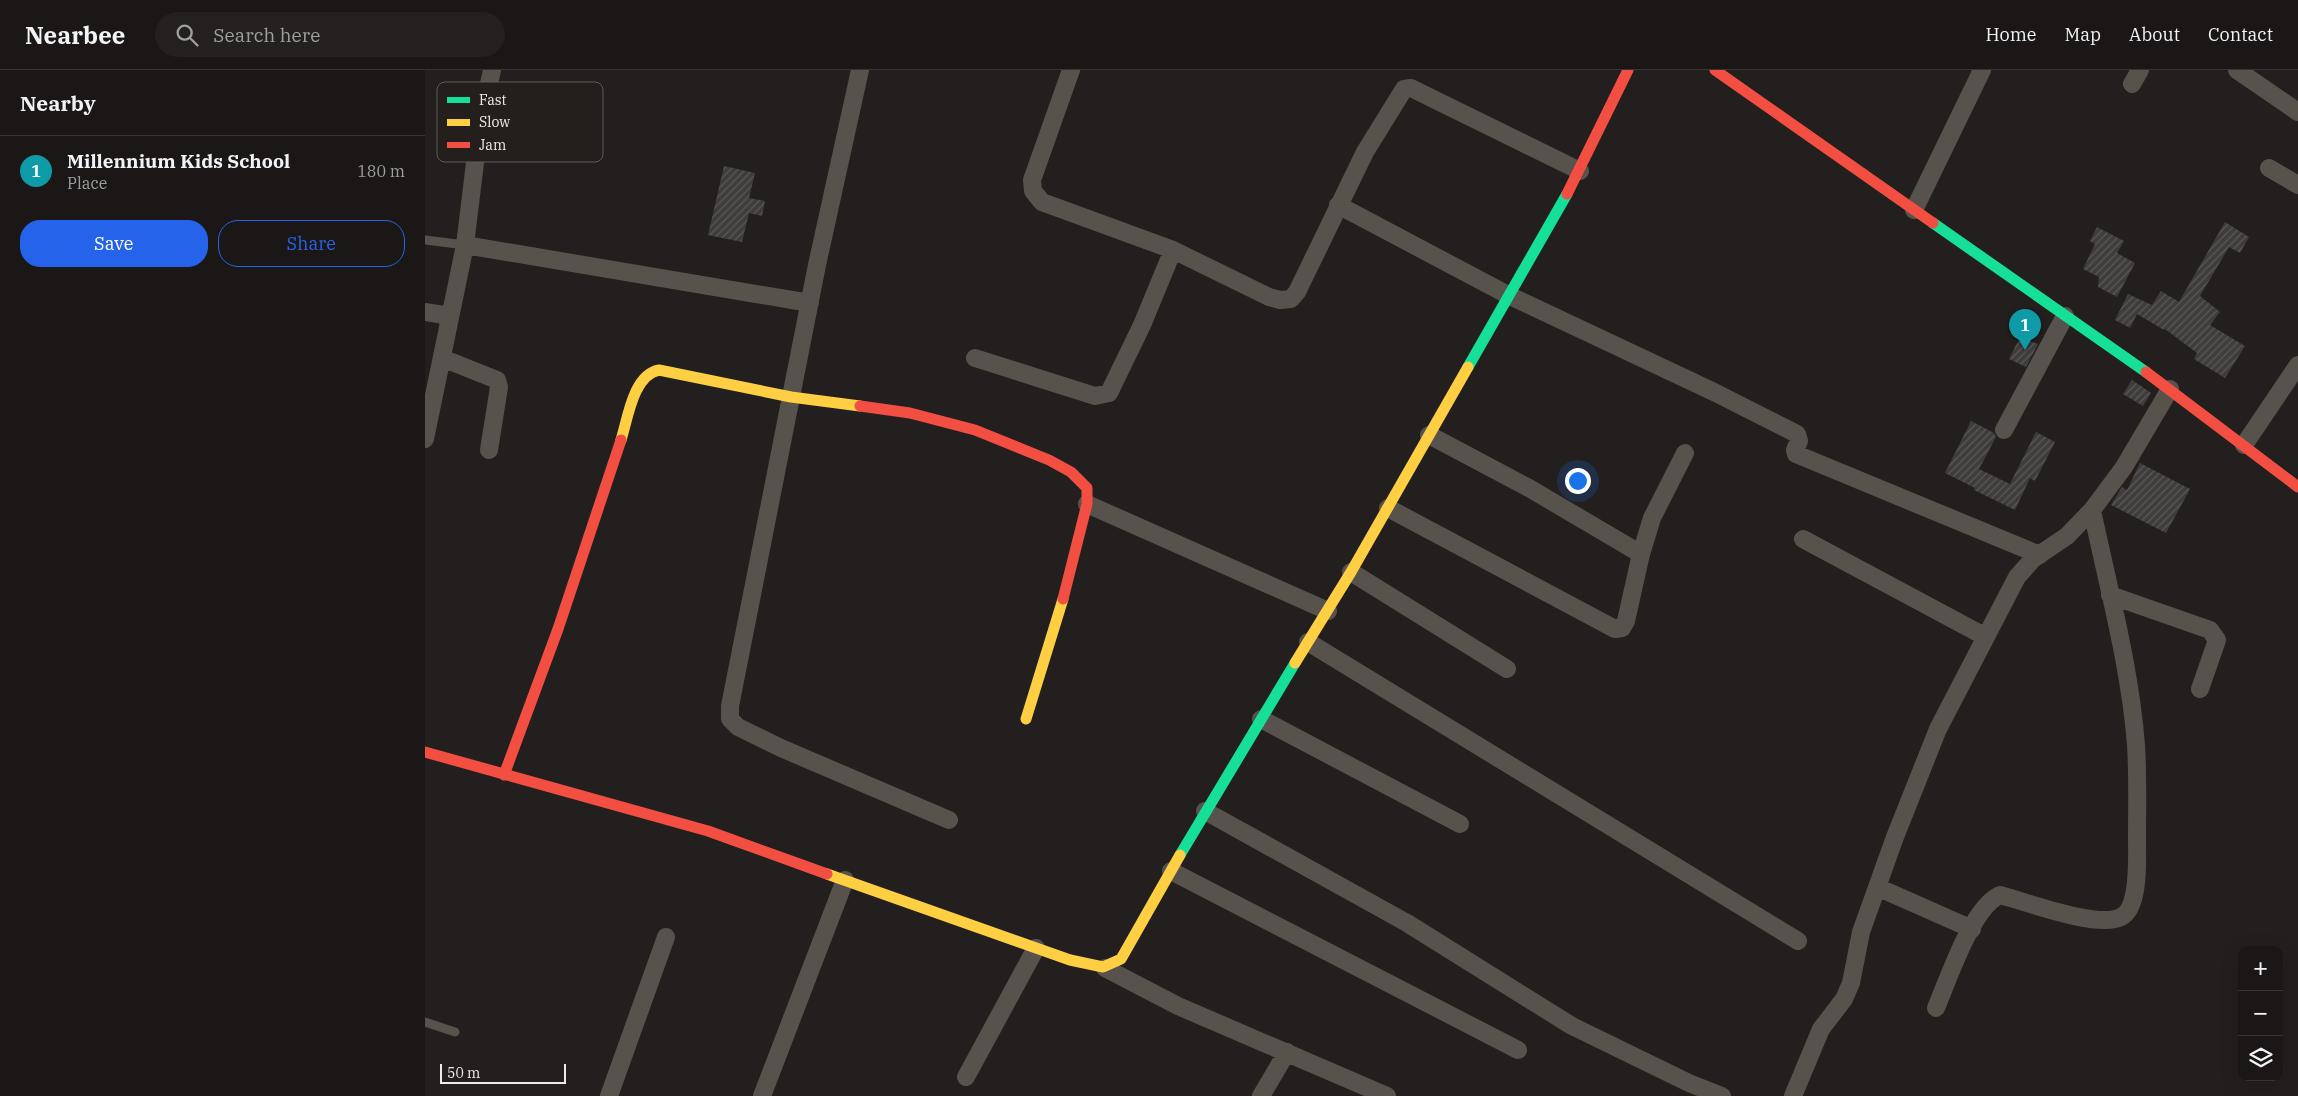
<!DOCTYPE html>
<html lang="en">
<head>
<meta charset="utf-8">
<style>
	:root { --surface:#1a1716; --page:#23201f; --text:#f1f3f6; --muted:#9f9fa1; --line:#383635; --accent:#2563eb }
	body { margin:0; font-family:"IBM Plex Serif",serif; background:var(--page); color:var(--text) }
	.controls { position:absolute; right:15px; bottom:15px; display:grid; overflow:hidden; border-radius:10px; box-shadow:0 5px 20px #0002 }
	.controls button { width:45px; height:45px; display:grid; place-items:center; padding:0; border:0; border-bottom:1px solid var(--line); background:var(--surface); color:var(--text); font:25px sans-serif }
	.scale { position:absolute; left:15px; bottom:12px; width:126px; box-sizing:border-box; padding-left:5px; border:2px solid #f0ebea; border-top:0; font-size:14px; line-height:18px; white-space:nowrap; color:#f0ebea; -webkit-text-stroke:4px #241e1c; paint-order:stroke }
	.you { position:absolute; left:1152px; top:410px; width:18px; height:18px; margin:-12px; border:4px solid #fff; border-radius:50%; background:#1a73e8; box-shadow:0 0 0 8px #1a73e833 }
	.badge { display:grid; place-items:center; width:32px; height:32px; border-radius:50%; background:var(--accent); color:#fff; font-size:16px; font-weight:700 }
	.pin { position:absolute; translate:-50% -41px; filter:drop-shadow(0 1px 2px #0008) }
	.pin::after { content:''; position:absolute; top:26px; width:18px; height:15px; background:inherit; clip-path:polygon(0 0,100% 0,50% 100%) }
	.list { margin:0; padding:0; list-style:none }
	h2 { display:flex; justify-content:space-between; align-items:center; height:65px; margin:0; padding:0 20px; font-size:21px }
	h2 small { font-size:16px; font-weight:400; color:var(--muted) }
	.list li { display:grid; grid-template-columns:32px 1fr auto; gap:15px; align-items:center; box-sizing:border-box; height:70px; padding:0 20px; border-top:1px solid var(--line) }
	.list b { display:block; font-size:19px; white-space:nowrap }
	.list p { margin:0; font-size:16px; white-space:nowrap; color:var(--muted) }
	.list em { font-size:16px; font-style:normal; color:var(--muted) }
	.actions { display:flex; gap:10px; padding:15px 20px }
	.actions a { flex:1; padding:11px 0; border:1px solid var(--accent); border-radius:20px; text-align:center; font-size:18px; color:var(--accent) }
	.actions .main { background:var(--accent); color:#fff }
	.icon { flex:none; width:28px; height:28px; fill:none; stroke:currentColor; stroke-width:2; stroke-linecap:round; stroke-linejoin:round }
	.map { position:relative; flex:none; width:1873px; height:1026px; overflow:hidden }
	header { display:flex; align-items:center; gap:30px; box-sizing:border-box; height:70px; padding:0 25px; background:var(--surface); border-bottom:1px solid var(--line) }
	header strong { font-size:24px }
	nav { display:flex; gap:28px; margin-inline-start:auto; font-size:18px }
	.search { width:350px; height:45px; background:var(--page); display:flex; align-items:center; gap:12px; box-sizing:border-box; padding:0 18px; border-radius:28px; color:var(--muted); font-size:19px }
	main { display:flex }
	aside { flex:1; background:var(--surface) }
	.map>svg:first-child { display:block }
	.building { fill:url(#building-hatch) }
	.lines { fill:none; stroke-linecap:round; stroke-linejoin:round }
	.lane { stroke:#57524b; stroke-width:9 }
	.street { stroke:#57524b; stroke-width:18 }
	.fast { stroke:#16e098; stroke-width:11 }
	.slow { stroke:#ffcf43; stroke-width:11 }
	.jam { stroke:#f24e42; stroke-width:11 }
	.key { fill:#241e1c; stroke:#615c5a; stroke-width:1 }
	.key-label { font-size:14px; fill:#f0ebea }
</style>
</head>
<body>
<header>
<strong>Nearbee</strong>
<div class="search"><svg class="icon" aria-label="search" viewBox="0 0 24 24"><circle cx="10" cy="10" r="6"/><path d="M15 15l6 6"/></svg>Search here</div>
<nav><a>Home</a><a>Map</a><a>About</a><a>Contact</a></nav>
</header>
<main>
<aside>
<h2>Nearby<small></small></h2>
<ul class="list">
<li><span class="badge" style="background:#0f9aa8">1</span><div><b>Millennium Kids School</b><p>Place</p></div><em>180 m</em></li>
</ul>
<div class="actions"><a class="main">Save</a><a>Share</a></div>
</aside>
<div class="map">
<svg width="1873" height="1026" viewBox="0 0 1873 1026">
	<defs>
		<pattern id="building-hatch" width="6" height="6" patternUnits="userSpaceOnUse" patternTransform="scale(1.25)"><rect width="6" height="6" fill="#3f3c3c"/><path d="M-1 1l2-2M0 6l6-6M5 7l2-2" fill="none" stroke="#5b5858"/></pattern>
	</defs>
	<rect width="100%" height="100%" fill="#221f1e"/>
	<!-- building -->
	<path class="building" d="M299,96L330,103L324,128L340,131L337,146L324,143L317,172L283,165Z
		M1800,152L1824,167L1815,183L1804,177L1775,226L1795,242L1785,255L1820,276L1800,308L1769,289L1772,283L1740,259L1739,260L1712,244L1705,258L1690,250L1703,224L1727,235L1736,221L1754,232Z
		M1672,157L1699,171L1692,183L1710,193L1692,227L1673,217L1674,207L1658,199L1670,174L1665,171Z
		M1595,267L1613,274L1601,297L1584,289Z
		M1707,310L1726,323L1718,336L1698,324Z
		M1546,351L1569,363L1571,367L1554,399L1585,414L1611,362L1630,372L1610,411L1605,408L1590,440L1549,420L1550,418L1520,403Z
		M1715,393L1765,419L1741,463L1686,435L1697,417L1702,420Z"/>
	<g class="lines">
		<!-- lane -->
		<path class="lane" d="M0,170L40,175
			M0,952L30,962"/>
		<!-- street -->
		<path class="street" d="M435,0L392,195L305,636V649L313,657L356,678L524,750
			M646,0L607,110L608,121L617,132L748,180L844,227L855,230L866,229L872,222L940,82L979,19L986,18L1155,101
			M1812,0L1873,42
			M1707,14L1715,0
			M1844,98L1873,115
			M913,135L1083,225L1289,322L1372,364L1374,371L1370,380L1371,384L1615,485
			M1489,140L1557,0
			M40,175L385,233
			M0,242L25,246
			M17,288L72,310L74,317L64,380
			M550,288L670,326L684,323L717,255L748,180
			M1579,360L1640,246
			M1004,365L1104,418L1216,484
			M0,369L40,175L54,60L67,0
			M1819,375L1873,295
			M662,434L903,541
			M963,438L1190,559L1197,558L1201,551L1216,484L1227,448L1260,383
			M1378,469L1561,567
			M926,502L1082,599
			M1685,525L1785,560L1792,570L1775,619
			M883,572L1373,871
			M836,649L1035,754
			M780,741L982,853L1147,956L1264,1013L1297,1026
			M746,801L1093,980
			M1452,817L1547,859
			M680,898L753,936L962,1026
			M1511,938C1523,910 1547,837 1575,825C1602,832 1673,859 1696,847C1715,838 1712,788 1712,769C1712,738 1713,706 1711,675C1705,596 1683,517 1667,440
			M541,1007L611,878
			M184,1026L241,867
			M337,1026L420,810
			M836,1026L862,982
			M1368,1026L1396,959L1419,929L1426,913L1436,862L1470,767L1513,659L1592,507L1608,489L1642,466L1667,440L1699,397L1745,319"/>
		<!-- fast -->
		<path class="fast" d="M1508,153L1721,302
			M1043,297L1142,124
			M755,785L870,593"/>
		<!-- slow -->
		<path class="slow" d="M196,370C203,348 208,305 234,300L366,327L435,336
			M870,593L926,502L1043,297
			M601,649L638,529
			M402,804L645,890L678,897L696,889L755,785"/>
		<!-- jam -->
		<path class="jam" d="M1290,0L1508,153
			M1142,124L1203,0
			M1721,302L1873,417
			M435,336L485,343L550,360L624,390L646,402L662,418V434L638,529
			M0,682L283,761L402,804
			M79,705L133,559L196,370"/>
	</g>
	<!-- legend -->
	<rect x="12" y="12" width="166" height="80" rx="8" class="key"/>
	<rect x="22" y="27" width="23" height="6" fill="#16e098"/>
	<rect x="22" y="49" width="23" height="7" fill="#ffcf43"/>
	<rect x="22" y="72" width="23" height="6" fill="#f24e42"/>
	<g class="key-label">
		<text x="54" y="35">Fast</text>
		<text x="54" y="57">Slow</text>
		<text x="54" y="80">Jam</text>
	</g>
</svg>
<div class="controls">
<button>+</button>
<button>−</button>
<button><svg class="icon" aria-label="layers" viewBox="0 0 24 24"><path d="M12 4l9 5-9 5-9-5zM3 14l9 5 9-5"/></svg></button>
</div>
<div class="scale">50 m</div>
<div class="you"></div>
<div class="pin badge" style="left:1600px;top:280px;background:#0f9aa8">1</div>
</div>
</main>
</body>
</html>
